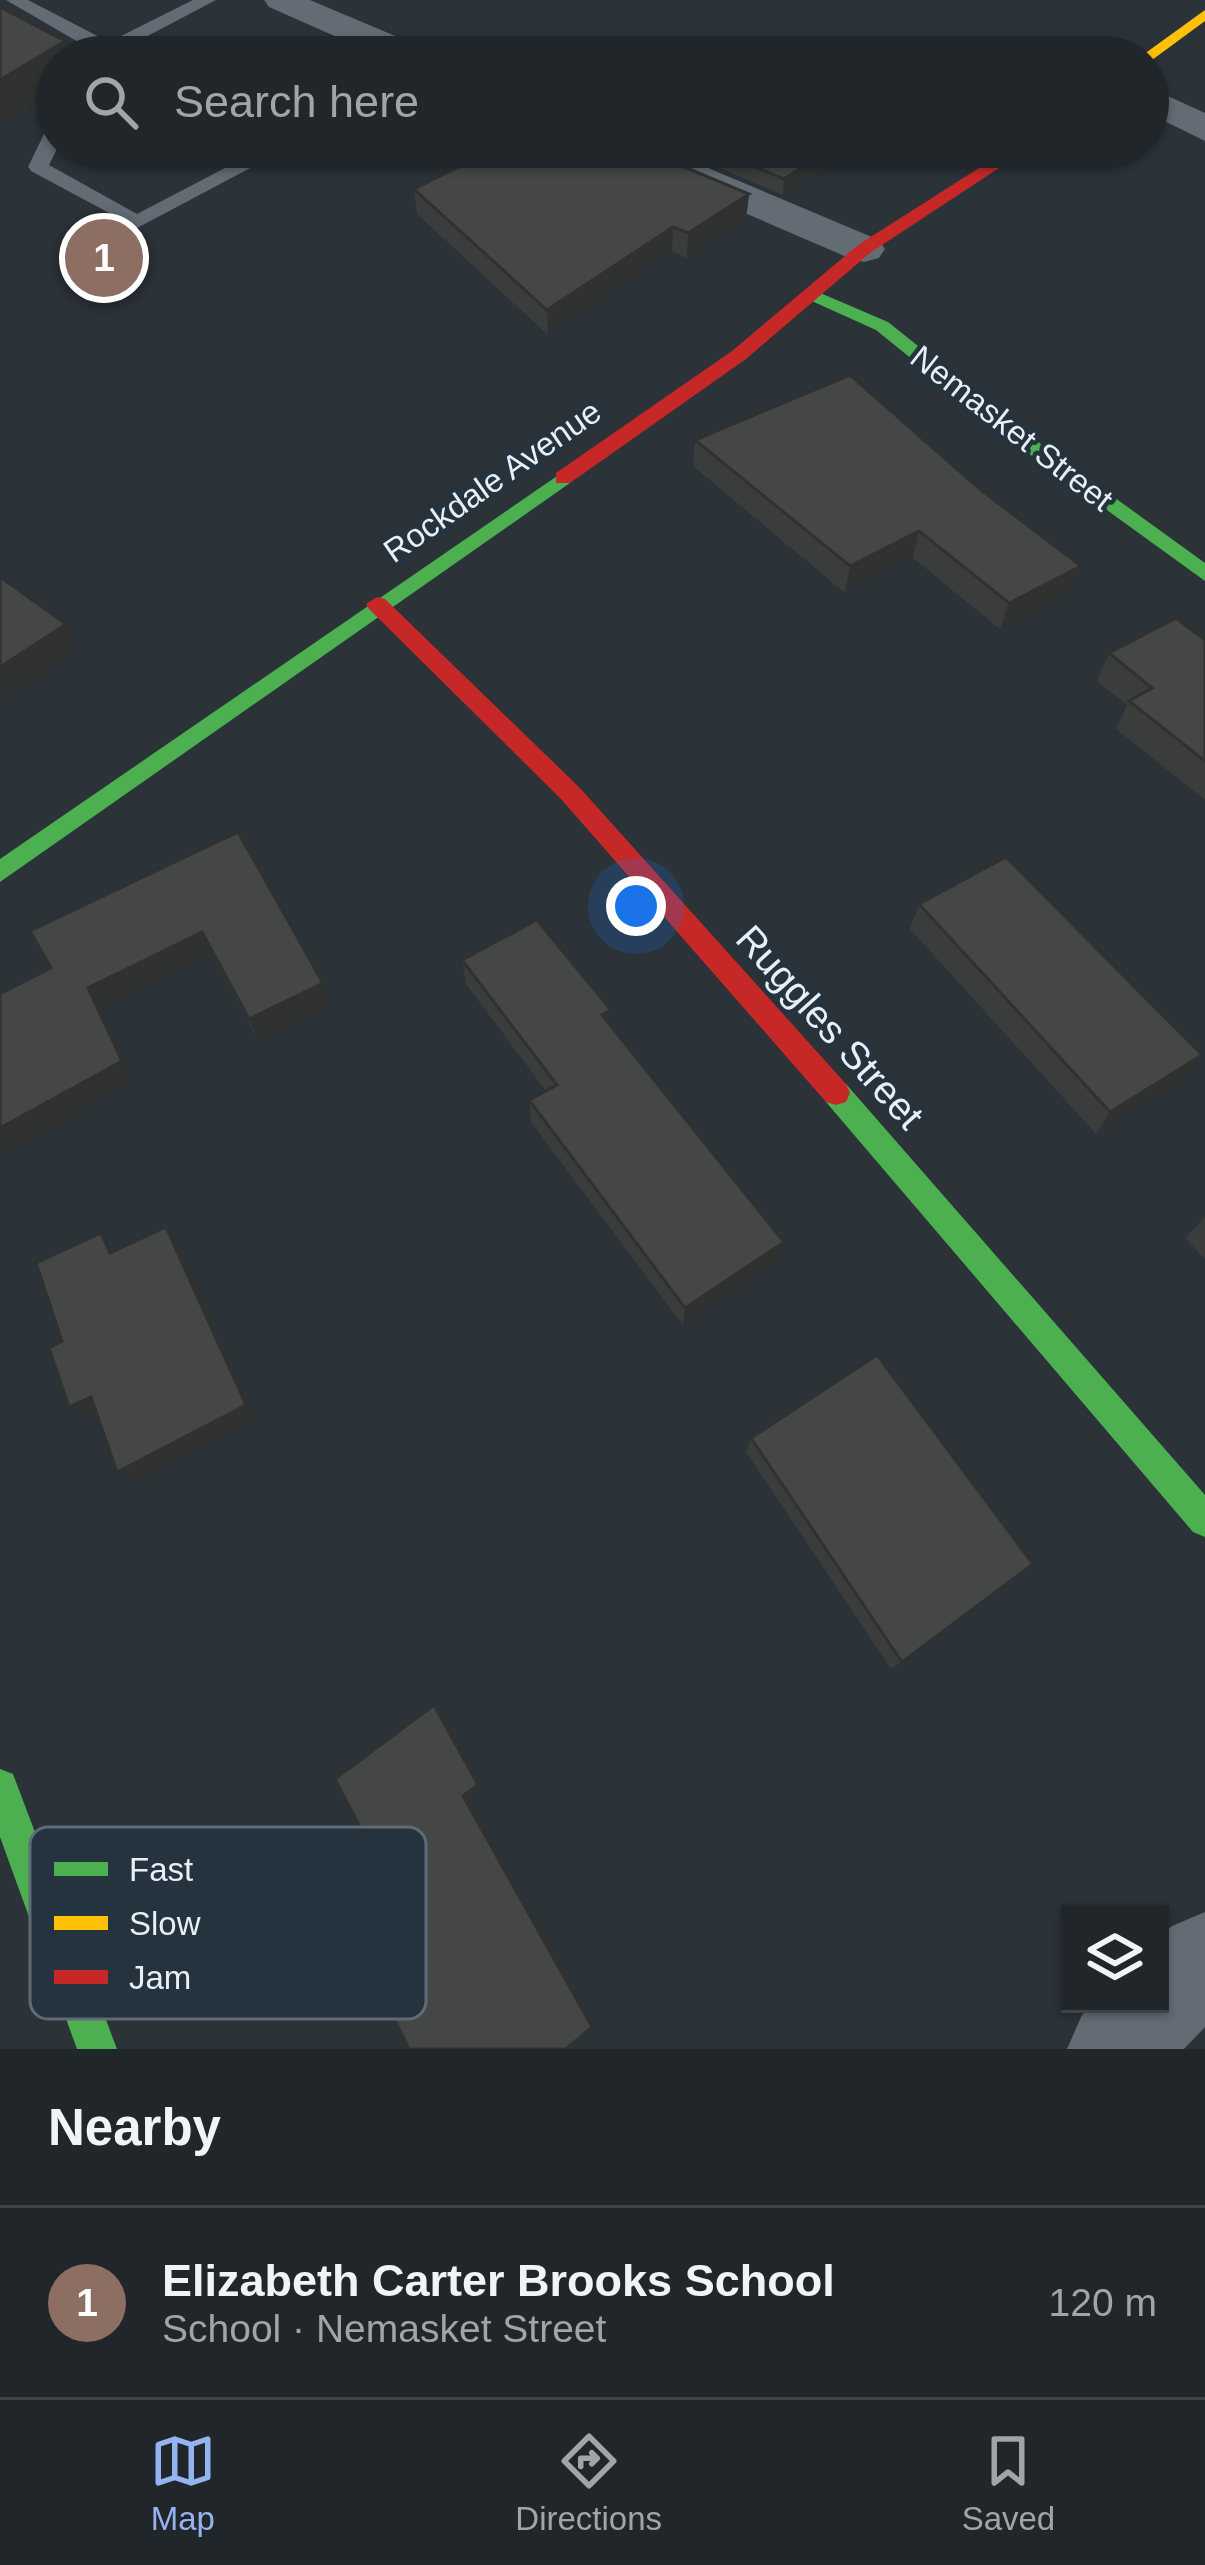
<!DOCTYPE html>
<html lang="en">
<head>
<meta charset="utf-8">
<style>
	:root { --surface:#20262a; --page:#2d3236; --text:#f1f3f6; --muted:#a2a5a8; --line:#3d4347; --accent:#95b2f1 }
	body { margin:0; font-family:Helvetica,sans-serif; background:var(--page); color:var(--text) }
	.controls { position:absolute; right:36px; bottom:36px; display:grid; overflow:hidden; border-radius:0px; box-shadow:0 3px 9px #0004 }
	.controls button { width:108px; height:108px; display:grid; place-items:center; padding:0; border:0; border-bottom:3px solid var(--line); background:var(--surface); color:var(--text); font:60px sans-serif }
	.you { position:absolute; left:636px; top:906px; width:42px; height:42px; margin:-30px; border:9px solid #fff; border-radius:50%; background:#1a73e8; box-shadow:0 0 0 18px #1a73e833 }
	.badge { display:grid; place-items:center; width:78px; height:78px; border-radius:50%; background:var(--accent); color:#fff; font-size:39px; font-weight:700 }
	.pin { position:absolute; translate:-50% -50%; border:6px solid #fff; box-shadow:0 3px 12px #0006 }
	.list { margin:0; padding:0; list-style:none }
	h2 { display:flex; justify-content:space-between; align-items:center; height:156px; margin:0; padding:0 48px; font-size:51px }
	h2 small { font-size:39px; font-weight:400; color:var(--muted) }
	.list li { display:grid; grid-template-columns:78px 1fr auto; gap:36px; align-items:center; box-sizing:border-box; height:192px; padding:0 48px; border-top:3px solid var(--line) }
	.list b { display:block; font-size:45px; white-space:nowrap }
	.list p { margin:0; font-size:39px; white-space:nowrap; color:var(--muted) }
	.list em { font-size:39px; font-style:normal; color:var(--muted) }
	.icon { flex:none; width:66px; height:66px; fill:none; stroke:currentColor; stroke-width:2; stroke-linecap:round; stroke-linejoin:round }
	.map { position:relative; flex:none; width:1205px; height:2049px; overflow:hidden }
	.search { position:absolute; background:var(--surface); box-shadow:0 3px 9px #0004; left:36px; right:36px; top:36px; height:132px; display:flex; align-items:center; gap:30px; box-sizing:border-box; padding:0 42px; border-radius:66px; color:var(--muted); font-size:45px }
	.sheet { height:348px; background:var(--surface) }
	nav { display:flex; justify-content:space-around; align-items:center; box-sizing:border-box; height:168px; border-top:3px solid var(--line); background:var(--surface); font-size:33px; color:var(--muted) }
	nav a { display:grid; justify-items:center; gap:6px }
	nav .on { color:var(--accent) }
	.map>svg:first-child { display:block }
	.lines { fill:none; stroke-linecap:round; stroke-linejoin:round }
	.lane { fill:#636c74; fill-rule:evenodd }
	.street { fill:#636c74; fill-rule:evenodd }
	.fast { fill:#4caf50; fill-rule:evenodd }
	.slow { fill:#ffc107; fill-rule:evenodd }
	.jam { fill:#c62828; fill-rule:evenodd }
	.wall { fill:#3b3d3c }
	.shaded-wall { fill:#303231 }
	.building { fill:#454746; stroke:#303231; stroke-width:3 }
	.labels { text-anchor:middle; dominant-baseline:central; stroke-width:9; stroke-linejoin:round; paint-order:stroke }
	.far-street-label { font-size:33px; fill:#e7eff7; stroke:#25333e }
	.street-label { font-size:39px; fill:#e7eff7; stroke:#25333e }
	.key { fill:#25333e; stroke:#5f6b76; stroke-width:3 }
	.key-label { font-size:33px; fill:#e7eff7 }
</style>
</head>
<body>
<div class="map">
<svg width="1205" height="2049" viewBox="0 0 1205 2049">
	<rect width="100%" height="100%" fill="#2b3238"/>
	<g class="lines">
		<!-- lane -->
		<path class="lane" d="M6,0H28L109,42L193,0H216L119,51L122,57H104Z
			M57,122L58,147L49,165L137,214L265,147H290L137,228L31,171L28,167L47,128Z"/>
		<!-- street -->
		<path class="street" d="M264,0H310L426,49L431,57H382L269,7Z
			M1148,87L1205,113V141L1148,113Z
			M604,147H658L879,240L885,249L879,258L864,262L849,258L610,155Z
			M1205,1912V2027L1184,2049H1067L1082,2015L1092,2004H1160V1937L1172,1926Z"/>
		<!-- fast -->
		<path class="fast" d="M811,289L888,322L1042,445L1205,563V581L1028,453L876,330L805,298V290Z
			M563,472L570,473V483L0,882V859Z
			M836,1081L846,1084L1205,1495V1537L1193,1532L826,1102L822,1093L826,1084Z
			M0,1769L13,1774L117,2049H77L0,1837Z"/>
		<!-- slow -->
		<path class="slow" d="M1205,10V21L1152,60L1140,57Z"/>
		<!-- jam -->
		<path class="jam" d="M1012,147H1031L870,253L746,359L570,483H556V473L732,351L858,245Z
			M377,597L385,599L579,787L846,1084L850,1093L846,1102L836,1105L826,1102L561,799L369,609L366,604Z"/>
	</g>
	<!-- wall -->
	<path class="wall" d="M670,147H855L783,195Z
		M548,160L749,194L746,219L687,258L672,251L548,335L417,214L414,189Z
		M695,440L981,490L1081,566L1071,592L1000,629L913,558L845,593L693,466Z
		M1205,640V800L1116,729L1127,705L1097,681L1109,653Z
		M238,832L323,983L330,1005L258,1040L212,954L100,1010L134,1082L51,968Z
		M919,904L1185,1078L1096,1134L910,929Z
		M462,960L611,1027L784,1242L779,1261L683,1325L531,1122L529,1100L546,1091L466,984Z
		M1205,1217V1259L1185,1238Z
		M751,1438L1033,1564L891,1669L746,1452Z"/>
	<!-- shaded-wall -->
	<path class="shaded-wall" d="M65,41L70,57H57V89L0,125V80Z
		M833,147H855L783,195L784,179Z
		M749,194L746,219L687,258L688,233Z
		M673,227L672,251L548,335L547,310Z
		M919,531L913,558L845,593L850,566Z
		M1081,566L1071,592L1000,629L1009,603Z
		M66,624L78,652L9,698L0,681V667Z
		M202,932L212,954L100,1010L134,1082L0,1157V1128L88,988Z
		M323,983L330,1005L258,1040L249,1019Z
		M611,1010V1034L602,1015Z
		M1202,1055L1185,1078L1096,1134L1110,1112Z
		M166,1227L179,1246L258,1420L134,1485L117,1472Z
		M784,1242L779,1261L683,1325L685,1308Z
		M91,1397L107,1413L86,1422L69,1407Z
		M434,1705L440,1711L483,1788L469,1799L592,2020V2027L463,1796Z"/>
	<!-- building -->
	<path class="building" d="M0,7L65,41L0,80Z
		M498,147H518L548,160L566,147H637L749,194L688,233L673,227L547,310L414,189Z
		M708,147H833L784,179Z
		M850,375L981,490L1081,566L1009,603L919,531L850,566L695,440Z
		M0,577L66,624L0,667Z
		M1176,618L1205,640V761L1129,701L1152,688L1109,653Z
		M238,832L323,983L249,1019L202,932L88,988L122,1061L0,1128V994L51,968L30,931Z
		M1006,857L1202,1055L1110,1112L919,904Z
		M537,920L611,1010L602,1015L784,1242L685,1308L529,1100L557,1085L462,960Z
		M166,1227L246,1405L117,1472L91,1397L69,1407L49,1348L62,1341L36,1263L101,1233L110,1253Z
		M877,1355L1033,1564L902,1662L751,1438Z
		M434,1705L478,1785L463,1796L592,2027L566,2049H409L346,1921L391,1887L335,1779Z"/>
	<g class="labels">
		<!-- far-street labels -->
		<g class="far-street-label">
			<text transform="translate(1012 428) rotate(38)">Nemasket Street</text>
			<text transform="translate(492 481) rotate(-35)">Rockdale Avenue</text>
		</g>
		<!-- street labels -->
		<g class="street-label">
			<text transform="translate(830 1027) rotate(48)">Ruggles Street</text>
		</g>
	</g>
	<!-- legend -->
	<rect x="30" y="1827" width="396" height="192" rx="18" class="key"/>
	<rect x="54" y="1862" width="54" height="14" fill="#4caf50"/>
	<rect x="54" y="1916" width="54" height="14" fill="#ffc107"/>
	<rect x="54" y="1970" width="54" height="14" fill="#c62828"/>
	<g class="key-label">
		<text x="129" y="1881">Fast</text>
		<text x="129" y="1935">Slow</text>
		<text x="129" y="1989">Jam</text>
	</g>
</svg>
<div class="controls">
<button><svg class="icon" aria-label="layers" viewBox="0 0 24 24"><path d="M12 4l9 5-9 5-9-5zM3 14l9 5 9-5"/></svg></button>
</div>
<div class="you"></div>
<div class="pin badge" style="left:104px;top:258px;background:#8d6e63">1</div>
<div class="search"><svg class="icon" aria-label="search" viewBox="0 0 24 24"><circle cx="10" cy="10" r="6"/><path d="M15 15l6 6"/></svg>Search here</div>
</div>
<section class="sheet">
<h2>Nearby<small></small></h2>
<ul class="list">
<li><span class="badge" style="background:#8d6e63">1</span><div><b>Elizabeth Carter Brooks School</b><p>School · Nemasket Street</p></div><em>120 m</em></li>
</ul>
</section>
<nav>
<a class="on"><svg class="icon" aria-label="map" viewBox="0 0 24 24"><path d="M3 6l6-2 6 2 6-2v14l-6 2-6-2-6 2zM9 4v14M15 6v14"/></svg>Map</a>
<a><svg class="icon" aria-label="directions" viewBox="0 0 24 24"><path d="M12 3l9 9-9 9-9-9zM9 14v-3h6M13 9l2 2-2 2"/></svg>Directions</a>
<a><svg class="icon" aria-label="saved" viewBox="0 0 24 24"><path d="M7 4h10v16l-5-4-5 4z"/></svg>Saved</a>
</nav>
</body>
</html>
